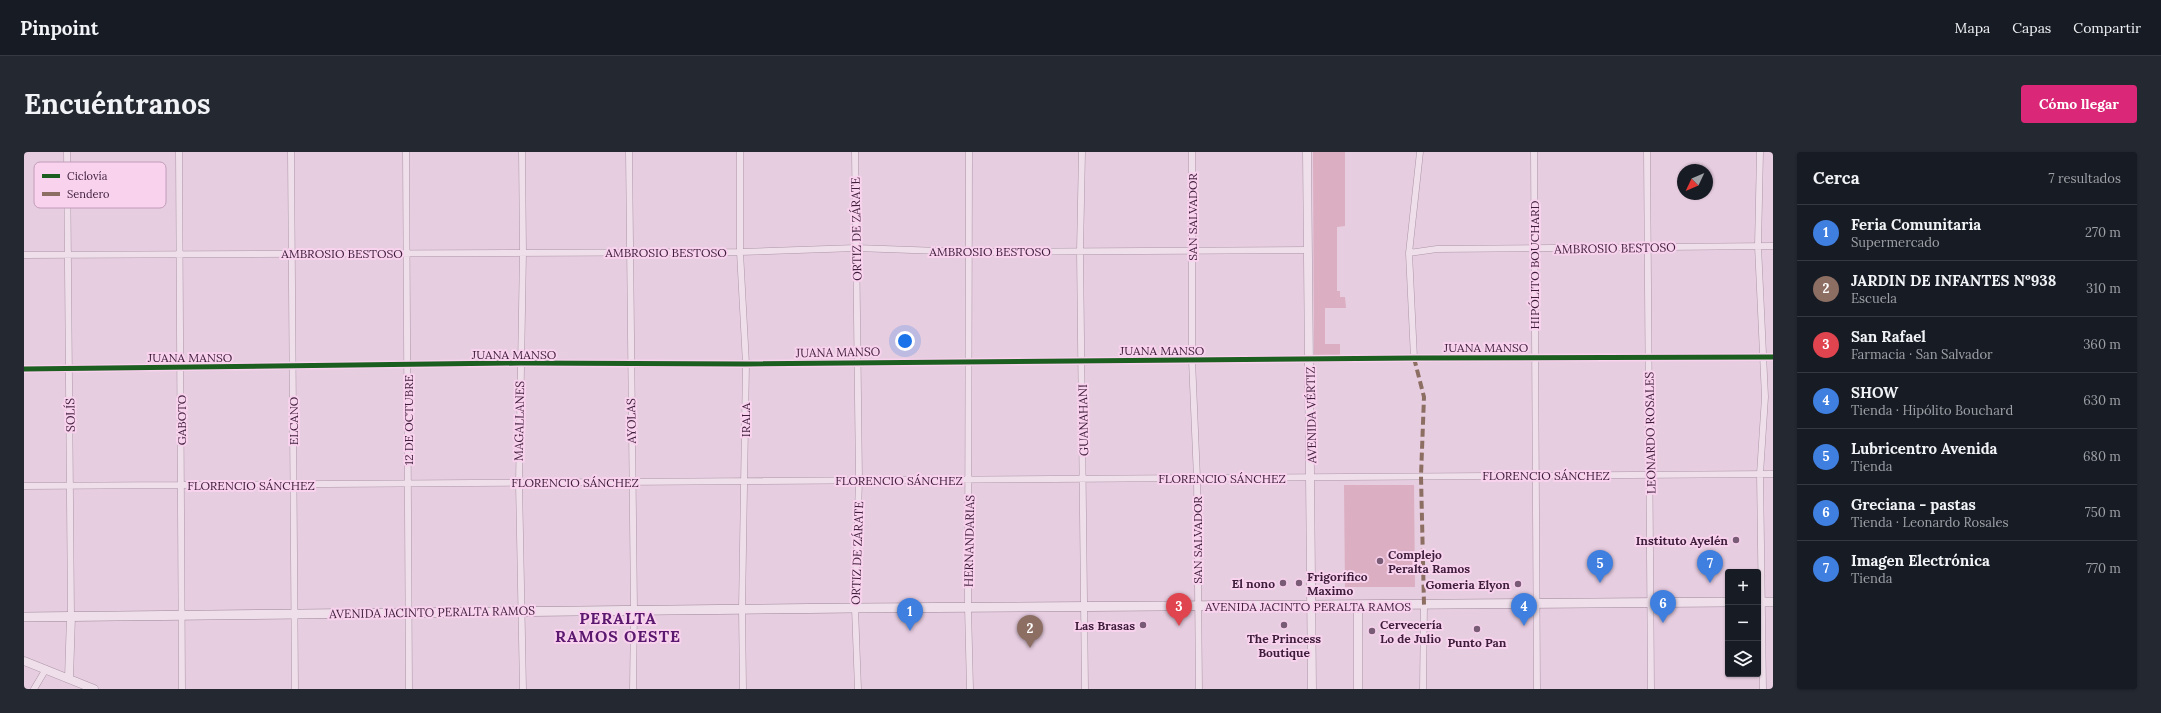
<!DOCTYPE html>
<html lang="es">
<head>
<meta charset="utf-8">
<style>
	:root { --surface:#171b24; --page:#242831; --text:#f1f3f6; --muted:#9ea1a6; --line:#363941; --accent:#db2777 }
	body { margin:0; font-family:Lora,serif; background:var(--page); color:var(--text) }
	.controls { position:absolute; right:12px; bottom:12px; display:grid; overflow:hidden; border-radius:4px; box-shadow:0 1px 3px #0004 }
	.controls button { width:36px; height:36px; display:grid; place-items:center; padding:0; border:0; border-bottom:1px solid var(--line); background:var(--surface); color:var(--text); font:20px sans-serif }
	.compass { position:absolute; left:1653px; top:12px; width:36px; height:36px; border-radius:50%; background:var(--surface); box-shadow:0 1px 3px #0004; rotate:226deg }
	.you { position:absolute; left:881px; top:189px; width:14px; height:14px; margin:-10px; border:3px solid #fff; border-radius:50%; background:#1a73e8; box-shadow:0 0 0 6px #1a73e833 }
	.badge { display:grid; place-items:center; width:26px; height:26px; border-radius:50%; background:var(--accent); color:#fff; font-size:13px; font-weight:700 }
	.pin { position:absolute; translate:-50% -33px; filter:drop-shadow(0 1px 2px #0008) }
	.pin::after { content:''; position:absolute; top:21px; width:14px; height:12px; background:inherit; clip-path:polygon(0 0,100% 0,50% 100%) }
	.list { margin:0; padding:0; list-style:none }
	h2 { display:flex; justify-content:space-between; align-items:center; height:52px; margin:0; padding:0 16px; font-size:17px }
	h2 small { font-size:13px; font-weight:400; color:var(--muted) }
	.list li { display:grid; grid-template-columns:26px 1fr auto; gap:12px; align-items:center; box-sizing:border-box; height:56px; padding:0 16px; border-top:1px solid var(--line) }
	.list b { display:block; font-size:15px; white-space:nowrap }
	.list p { margin:0; font-size:13px; white-space:nowrap; color:var(--muted) }
	.list em { font-size:13px; font-style:normal; color:var(--muted) }
	.icon { flex:none; width:22px; height:22px; fill:none; stroke:currentColor; stroke-width:2; stroke-linecap:round; stroke-linejoin:round }
	.map { position:relative; flex:none; width:1749px; height:537px; overflow:hidden; border-radius:4px }
	header { display:flex; align-items:center; gap:24px; box-sizing:border-box; height:56px; padding:0 20px; background:var(--surface); border-bottom:1px solid var(--line) }
	header strong { font-size:19px }
	nav { display:flex; gap:22px; margin-inline-start:auto; font-size:14px }
	.intro { display:flex; align-items:center; justify-content:space-between; box-sizing:border-box; height:96px; padding:0 24px }
	h1 { margin:0; font-size:28px }
	.button { padding:10px 18px; border-radius:4px; background:var(--accent); color:#fff; font-size:14px; font-weight:700 }
	main { display:flex; gap:24px; padding:0 24px }
	aside { flex:1; background:var(--surface); border-radius:4px; box-shadow:0 1px 3px #0004 }
	.map>svg:first-child { display:block }
	.green { fill:#dbaec1 }
	.lines { fill:none; stroke-linecap:round; stroke-linejoin:round }
	.minor-casing { stroke:#ac96a8; stroke-width:7 }
	.tertiary-casing { stroke:#ac96a8; stroke-width:9 }
	.secondary-casing { stroke:#9c8698; stroke-width:10 }
	.minor { stroke:#efdfea; stroke-width:6 }
	.tertiary { stroke:#efdfea; stroke-width:8 }
	.secondary { stroke:#efdfea; stroke-width:9 }
	.quiet { stroke:#8d6e63; stroke-width:4; stroke-dasharray:8 4; stroke-linecap:butt }
	.cycleway-casing { stroke:#f9d2ee; stroke-width:8 }
	.cycleway { stroke:#1b5e20; stroke-width:5 }
	.poi-dot { fill:#785b75; stroke:#f9d2ee; stroke-width:1.5 }
	.labels { text-anchor:middle; dominant-baseline:central; stroke-width:4; stroke-linejoin:round; paint-order:stroke }
	.street-label { font-size:12px; fill:#3d1d3b; stroke:#f9d2ee }
	.poi-label { font-size:12px; font-weight:bold; fill:#3d1d3b; stroke:#f9d2ee; text-anchor:end }
	.district-label { font-size:16px; font-weight:bold; letter-spacing:1px; fill:#5a186e; stroke:#f9d2ee }
	.key { fill:#f9d2ee; stroke:#c19cb8; stroke-width:1 }
	.key-label { font-size:11px; fill:#3d1d3b }
</style>
</head>
<body>
<header>
<strong>Pinpoint</strong>
<nav><a>Mapa</a><a>Capas</a><a>Compartir</a></nav>
</header>
<div class="intro"><h1>Encuéntranos</h1><a class="button">Cómo llegar</a></div>
<main>
<div class="map">
<svg width="1749" height="537" viewBox="0 0 1749 537">
	<rect width="100%" height="100%" fill="#e7cde0"/>
	<!-- green -->
	<path class="green" d="M1289,0H1321V74L1313,75V139H1316V145H1321L1322,156H1301V192H1316V203H1290Z
		M1320,333H1390L1391,435H1321Z"/>
	<g class="lines">
		<!-- minor casing -->
		<g class="minor-casing">
			<path id="minor" d="M43,0L47,464
				M155,0L158,537
				M267,0L271,537
				M382,0L385,537
				M498,0L499,100L495,331L499,537
				M605,0L610,458L609,537
				M716,0V100L722,212L718,457L719,537
				M831,0L835,328L831,456L834,537
				M945,0L944,455L946,537
				M1058,0L1056,99L1061,537
				M1168,0V208L1173,326L1175,537
				M1510,0L1513,537
				M1623,0L1627,537
				M1736,0L1734,94L1741,245L1736,322L1739,537
				M1385,101L1413,97L1749,94
				M0,103L716,100L832,96L944,100L1284,98
				M1390,206L1385,101L1396,0
				M0,217L496,211L722,212L1390,206L1749,205
				M0,334L1749,322
				M10,537L22,517
				M1399,537L1400,453"/>
		</g>
		<!-- tertiary casing -->
		<g class="tertiary-casing">
			<path id="tertiary" d="M1283,0L1288,537
				M1334,453V537
				M0,509L70,537
				M45,526L47,464"/>
		</g>
		<!-- secondary casing -->
		<g class="secondary-casing">
			<path id="secondary" d="M1734,450H1749
				M0,465L831,456L1704,450"/>
		</g>
		<!-- minor -->
		<use href="#minor" class="minor"/>
		<!-- tertiary -->
		<use href="#tertiary" class="tertiary"/>
		<!-- secondary -->
		<use href="#secondary" class="secondary"/>
		<!-- quiet -->
		<path class="quiet" d="M1390,206L1400,245L1397,324L1400,453"/>
		<!-- cycleway casing -->
		<g class="cycleway-casing">
			<path id="cycleway" d="M0,217L496,211L722,212L1390,206L1749,205"/>
		</g>
		<!-- cycleway -->
		<use href="#cycleway" class="cycleway"/>
	</g>
	<!-- markers -->
	<g class="poi-dot">
		<circle cx="1712" cy="388" r="4"/>
		<circle cx="1356" cy="409" r="4"/>
		<circle cx="1259" cy="431" r="4"/>
		<circle cx="1275" cy="431" r="4"/>
		<circle cx="1494" cy="432" r="4"/>
		<circle cx="1119" cy="473" r="4"/>
		<circle cx="1260" cy="473" r="4"/>
		<circle cx="1453" cy="477" r="4"/>
		<circle cx="1348" cy="479" r="4"/>
	</g>
	<g class="labels">
		<!-- street labels -->
		<g class="street-label">
			<text transform="translate(1168 65) rotate(-90)">SAN SALVADOR</text>
			<text transform="translate(832 77) rotate(-91)">ORTIZ DE ZÁRATE</text>
			<text transform="translate(1591 96) rotate(-1)">AMBROSIO BESTOSO</text>
			<text x="966" y="99">AMBROSIO BESTOSO</text>
			<text x="642" y="100">AMBROSIO BESTOSO</text>
			<text x="318" y="101">AMBROSIO BESTOSO</text>
			<text transform="translate(1510 113) rotate(-90)">HIPÓLITO BOUCHARD</text>
			<text x="1462" y="195">JUANA MANSO</text>
			<text x="1138" y="198">JUANA MANSO</text>
			<text transform="translate(814 200) rotate(-1)">JUANA MANSO</text>
			<text x="490" y="202">JUANA MANSO</text>
			<text x="166" y="205">JUANA MANSO</text>
			<text transform="translate(46 263) rotate(-91)">SOLÍS</text>
			<text transform="translate(1287 263) rotate(-91)">AVENIDA VÉRTIZ</text>
			<text transform="translate(157 268) rotate(-90)">GABOTO</text>
			<text transform="translate(384 268) rotate(-90)">12 DE OCTUBRE</text>
			<text transform="translate(721 268) rotate(-90)">IRALA</text>
			<text transform="translate(1059 268) rotate(-91)">GUANAHANI</text>
			<text transform="translate(269 269) rotate(-90)">ELCANO</text>
			<text transform="translate(495 269) rotate(-89)">MAGALLANES</text>
			<text transform="translate(607 269) rotate(-91)">AYOLAS</text>
			<text transform="translate(1626 281) rotate(-91)">LEONARDO ROSALES</text>
			<text x="1522" y="323">FLORENCIO SÁNCHEZ</text>
			<text x="1198" y="326">FLORENCIO SÁNCHEZ</text>
			<text x="875" y="328">FLORENCIO SÁNCHEZ</text>
			<text x="551" y="330">FLORENCIO SÁNCHEZ</text>
			<text x="227" y="333">FLORENCIO SÁNCHEZ</text>
			<text transform="translate(1173 388) rotate(-90)">SAN SALVADOR</text>
			<text transform="translate(945 389) rotate(-89)">HERNANDARIAS</text>
			<text transform="translate(833 401) rotate(-88)">ORTIZ DE ZÁRATE</text>
			<text x="1284" y="454">AVENIDA JACINTO PERALTA RAMOS</text>
			<text transform="translate(408 460) rotate(-1)">AVENIDA JACINTO PERALTA RAMOS</text>
		</g>
		<!-- poi labels -->
		<g class="poi-label">
			<text x="1704" y="388">Instituto Ayelén</text>
			<text x="1364" y="402" text-anchor="start">Complejo<tspan x="1364" dy="14">Peralta Ramos</tspan></text>
			<text x="1283" y="424" text-anchor="start">Frigorífico<tspan x="1283" dy="14">Maximo</tspan></text>
			<text x="1251" y="431">El nono</text>
			<text x="1486" y="432">Gomeria Elyon</text>
			<text x="1356" y="472" text-anchor="start">Cervecería<tspan x="1356" dy="14">Lo de Julio</tspan></text>
			<text x="1111" y="473">Las Brasas</text>
			<text x="1260" y="486" text-anchor="middle">The Princess<tspan x="1260" dy="14">Boutique</tspan></text>
			<text x="1453" y="490" text-anchor="middle">Punto Pan</text>
		</g>
		<!-- district labels -->
		<g class="district-label">
			<text x="594" y="466">PERALTA<tspan x="594" dy="18">RAMOS OESTE</tspan></text>
		</g>
	</g>
	<!-- legend -->
	<rect x="10" y="10" width="132" height="46" rx="6" class="key"/>
	<rect x="18" y="22" width="18" height="4" fill="#1b5e20"/>
	<rect x="18" y="40" width="18" height="4" fill="#8d6e63"/>
	<g class="key-label">
		<text x="43" y="28">Ciclovía</text>
		<text x="43" y="46">Sendero</text>
	</g>
</svg>
<div class="controls">
<button>+</button>
<button>−</button>
<button><svg class="icon" aria-label="layers" viewBox="0 0 24 24"><path d="M12 4l9 5-9 5-9-5zM3 14l9 5 9-5"/></svg></button>
</div>
<svg class="compass" viewBox="-18 -18 36 36"><path d="M0-13l5 13h-10z" fill="#e53935"/><path d="M0 13l5-13h-10z" fill="#9ea1a6"/></svg>
<div class="you"></div>
<div class="pin badge" style="left:886px;top:479px;background:#3f7fe0">1</div>
<div class="pin badge" style="left:1006px;top:496px;background:#8d6e63">2</div>
<div class="pin badge" style="left:1155px;top:474px;background:#e0444e">3</div>
<div class="pin badge" style="left:1500px;top:474px;background:#3f7fe0">4</div>
<div class="pin badge" style="left:1576px;top:431px;background:#3f7fe0">5</div>
<div class="pin badge" style="left:1639px;top:471px;background:#3f7fe0">6</div>
<div class="pin badge" style="left:1686px;top:431px;background:#3f7fe0">7</div>
</div>
<aside>
<h2>Cerca<small>7 resultados</small></h2>
<ul class="list">
<li><span class="badge" style="background:#3f7fe0">1</span><div><b>Feria Comunitaria</b><p>Supermercado</p></div><em>270 m</em></li>
<li><span class="badge" style="background:#8d6e63">2</span><div><b>JARDIN DE INFANTES Nº938</b><p>Escuela</p></div><em>310 m</em></li>
<li><span class="badge" style="background:#e0444e">3</span><div><b>San Rafael</b><p>Farmacia · San Salvador</p></div><em>360 m</em></li>
<li><span class="badge" style="background:#3f7fe0">4</span><div><b>SHOW</b><p>Tienda · Hipólito Bouchard</p></div><em>630 m</em></li>
<li><span class="badge" style="background:#3f7fe0">5</span><div><b>Lubricentro Avenida</b><p>Tienda</p></div><em>680 m</em></li>
<li><span class="badge" style="background:#3f7fe0">6</span><div><b>Greciana - pastas</b><p>Tienda · Leonardo Rosales</p></div><em>750 m</em></li>
<li><span class="badge" style="background:#3f7fe0">7</span><div><b>Imagen Electrónica</b><p>Tienda</p></div><em>770 m</em></li>
</ul>
</aside>
</main>
</body>
</html>
